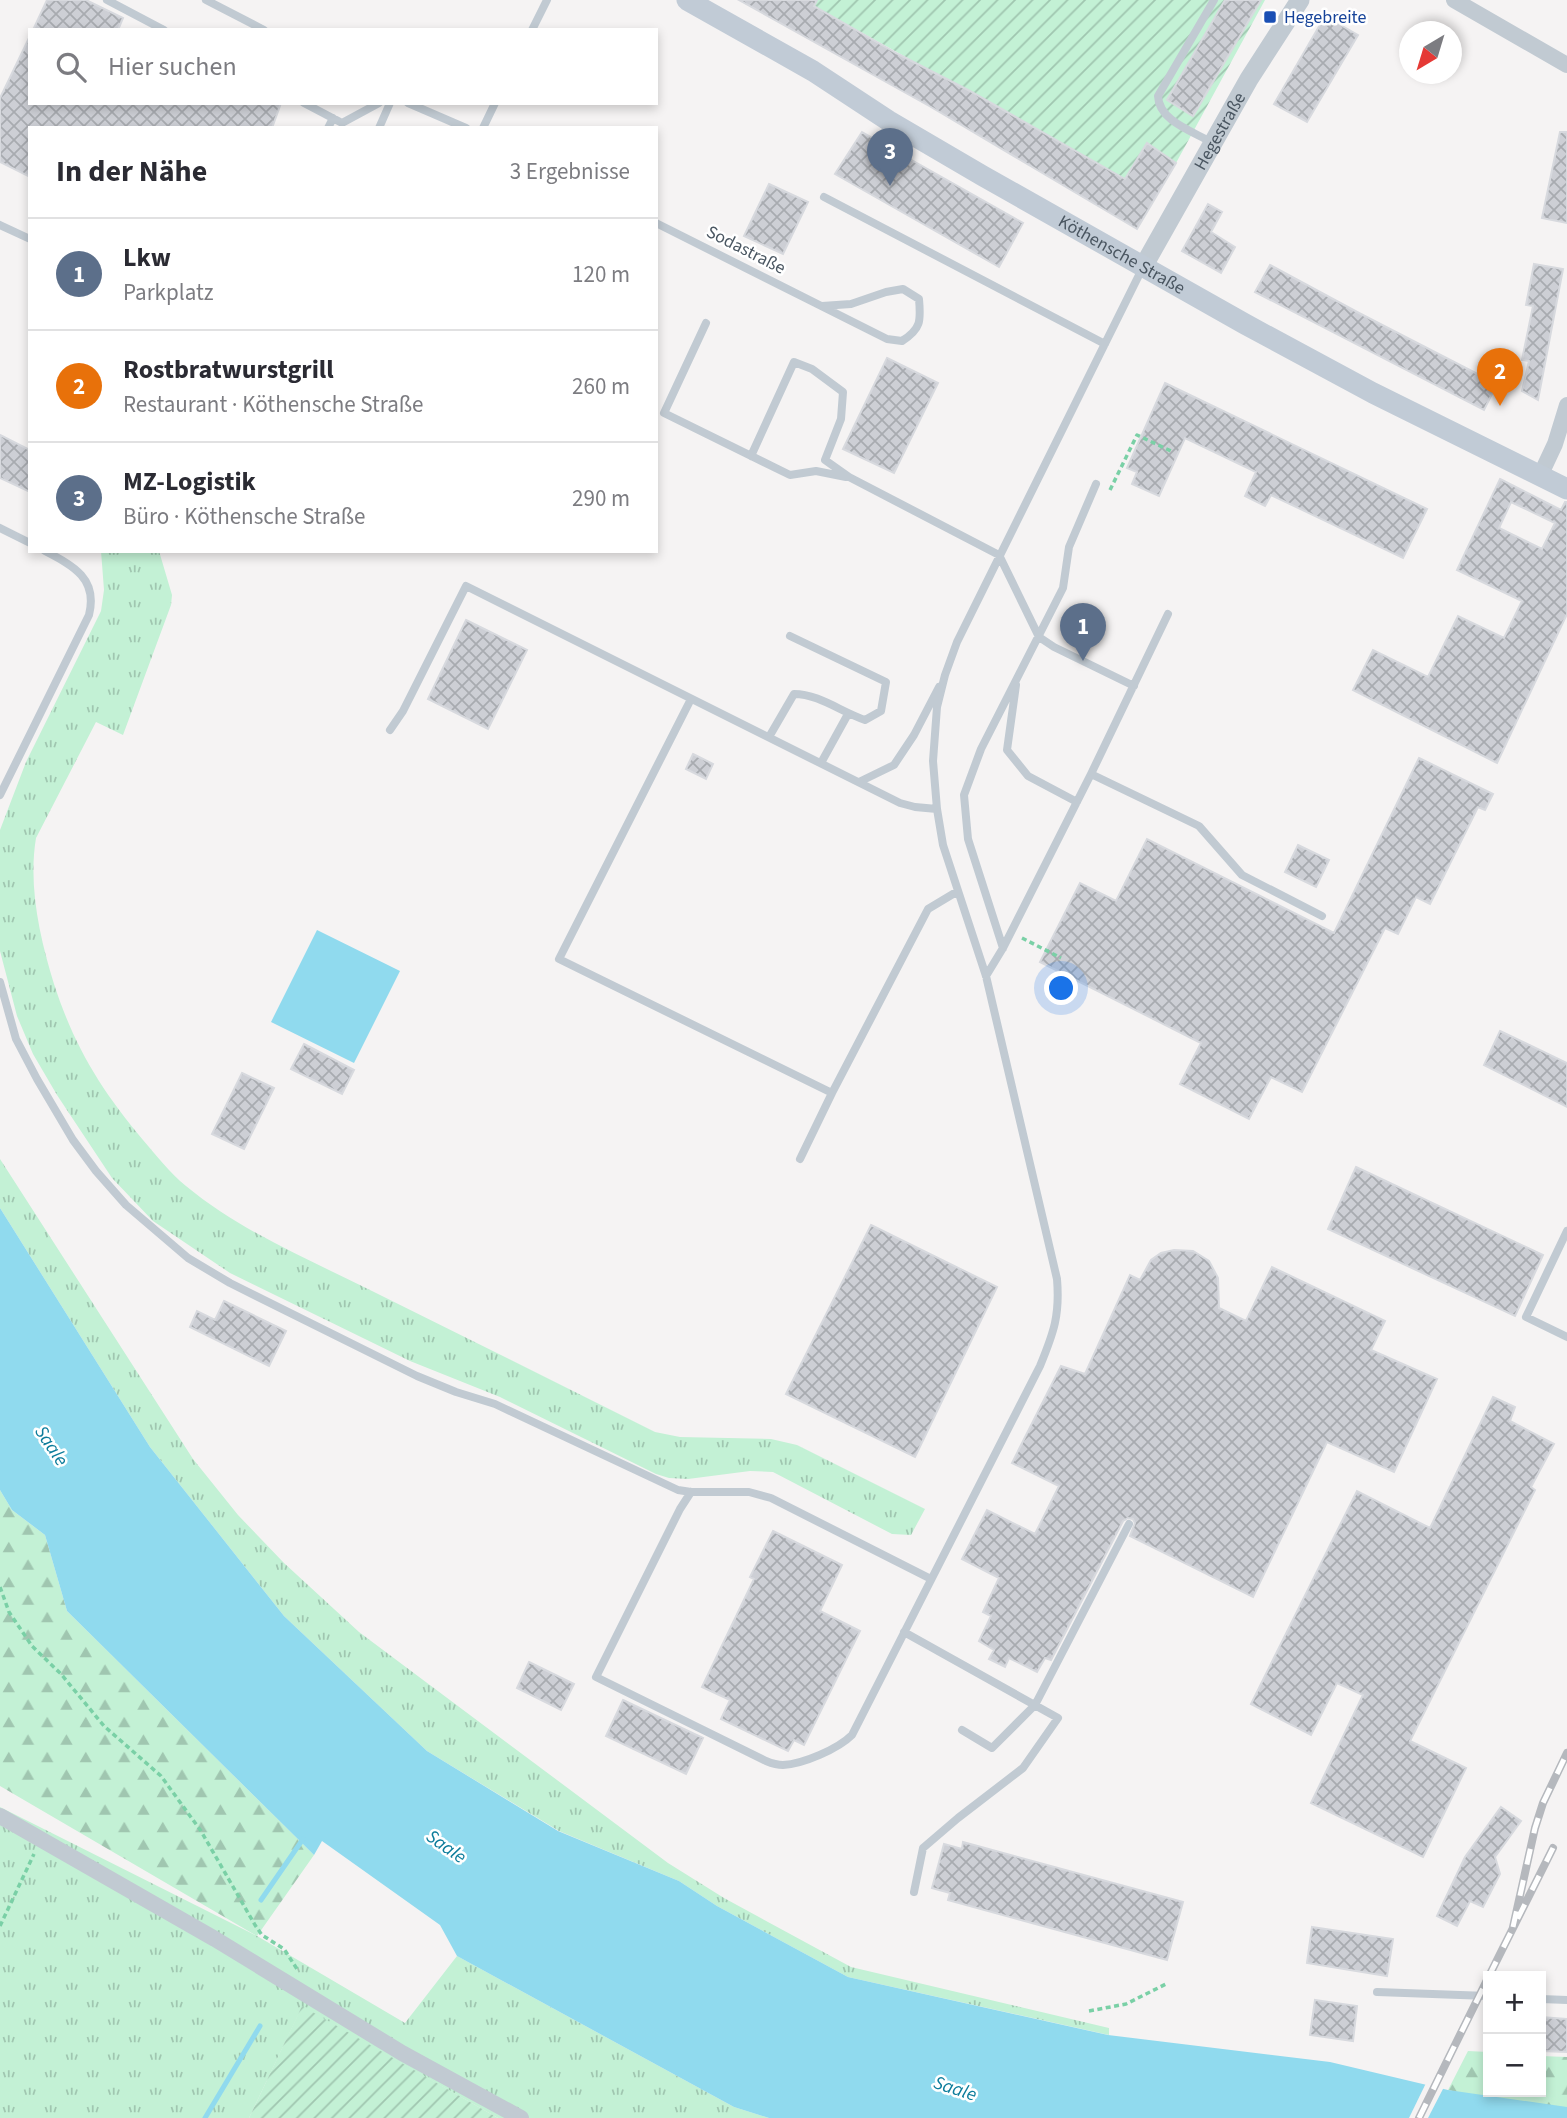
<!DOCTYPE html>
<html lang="de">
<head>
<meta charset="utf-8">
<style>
	:root { --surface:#fff; --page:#f2f2f3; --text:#2b2b33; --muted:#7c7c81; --line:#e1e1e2; --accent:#0f766e }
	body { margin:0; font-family:"Source Sans 3",sans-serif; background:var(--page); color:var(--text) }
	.controls { position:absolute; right:21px; bottom:21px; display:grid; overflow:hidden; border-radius:0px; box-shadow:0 4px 10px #0003 }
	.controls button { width:63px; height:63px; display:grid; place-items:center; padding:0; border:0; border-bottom:2px solid var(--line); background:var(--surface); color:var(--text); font:35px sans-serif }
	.compass { position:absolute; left:1399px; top:21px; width:63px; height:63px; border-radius:50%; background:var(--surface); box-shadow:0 4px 10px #0003; rotate:218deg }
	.you { position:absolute; left:1062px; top:989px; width:24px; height:24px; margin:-18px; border:5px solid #fff; border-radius:50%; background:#1a73e8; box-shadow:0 0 0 10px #1a73e833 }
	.badge { display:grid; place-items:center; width:46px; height:46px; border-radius:50%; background:var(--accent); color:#fff; font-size:23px; font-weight:700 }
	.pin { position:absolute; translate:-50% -58px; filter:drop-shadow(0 2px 4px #0008) }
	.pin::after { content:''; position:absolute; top:37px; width:24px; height:21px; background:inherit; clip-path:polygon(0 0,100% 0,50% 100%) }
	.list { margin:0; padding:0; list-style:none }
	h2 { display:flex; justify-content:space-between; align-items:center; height:91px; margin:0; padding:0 28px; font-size:30px }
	h2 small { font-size:23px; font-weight:400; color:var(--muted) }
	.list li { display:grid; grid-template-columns:46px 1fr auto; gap:21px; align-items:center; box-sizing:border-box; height:112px; padding:0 28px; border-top:2px solid var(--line) }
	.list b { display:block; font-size:26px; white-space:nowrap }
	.list p { margin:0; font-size:23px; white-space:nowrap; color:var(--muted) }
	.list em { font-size:23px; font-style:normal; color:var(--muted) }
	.icon { flex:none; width:38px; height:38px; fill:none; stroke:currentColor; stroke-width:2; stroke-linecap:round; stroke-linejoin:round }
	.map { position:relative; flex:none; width:1567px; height:2118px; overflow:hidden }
	.search { position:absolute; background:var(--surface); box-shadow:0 4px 10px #0003; left:28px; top:28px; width:630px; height:77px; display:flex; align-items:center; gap:18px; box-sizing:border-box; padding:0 24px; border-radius:0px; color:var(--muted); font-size:26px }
	.panel { position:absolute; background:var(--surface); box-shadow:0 4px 10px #0003; left:28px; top:126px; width:630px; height:427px; border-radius:0px }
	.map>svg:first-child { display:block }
	.grass { fill:url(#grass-tufts) }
	.forest { fill:url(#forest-firs) }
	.garden { fill:url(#garden-furrows) }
	.water { fill:#90daee }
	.pier { fill:#f5f3f3 }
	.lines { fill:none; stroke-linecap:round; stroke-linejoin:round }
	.stream { stroke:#90daee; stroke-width:5 }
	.building { fill:url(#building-cross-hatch); stroke:#d7d9de; stroke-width:2; fill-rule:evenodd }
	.path { stroke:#7ad0a6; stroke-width:3.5; stroke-dasharray:5 3.5; stroke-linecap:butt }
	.service { stroke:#c1cad2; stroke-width:8 }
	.minor { stroke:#c1cad2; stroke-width:16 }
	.tertiary { stroke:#c1cad2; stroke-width:19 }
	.secondary { stroke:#c1cbd6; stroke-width:21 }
	.rail-casing { stroke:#b5b8bd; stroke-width:8 }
	.rail { stroke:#fff; stroke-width:5; stroke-dasharray:16; stroke-linecap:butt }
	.transit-dot { fill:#1a4fb4; stroke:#fff; stroke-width:2.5 }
	.labels { text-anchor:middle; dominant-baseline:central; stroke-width:5; stroke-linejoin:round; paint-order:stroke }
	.transit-label { font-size:18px; fill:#164399; stroke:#fff; text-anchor:start }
	.street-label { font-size:18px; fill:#4a5661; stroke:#fff }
	.water-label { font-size:19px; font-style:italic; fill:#0c7c9b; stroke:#fff }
</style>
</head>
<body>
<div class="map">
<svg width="1567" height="2118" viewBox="0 0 1567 2118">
	<defs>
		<pattern id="grass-tufts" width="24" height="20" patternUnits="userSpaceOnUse" patternTransform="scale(1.75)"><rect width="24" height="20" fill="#c3f1d5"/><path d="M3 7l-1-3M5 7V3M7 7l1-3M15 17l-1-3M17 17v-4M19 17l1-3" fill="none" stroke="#a0c6b0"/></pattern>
		<pattern id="forest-firs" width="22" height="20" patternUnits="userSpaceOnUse" patternTransform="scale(1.75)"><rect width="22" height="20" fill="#c3f1d5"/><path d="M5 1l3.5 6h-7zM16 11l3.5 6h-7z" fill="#a0c6b0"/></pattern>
		<pattern id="garden-furrows" width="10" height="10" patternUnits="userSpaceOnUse" patternTransform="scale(1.75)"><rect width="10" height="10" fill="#c3f1d5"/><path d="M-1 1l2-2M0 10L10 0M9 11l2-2" fill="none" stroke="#a0c6b0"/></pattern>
		<pattern id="building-cross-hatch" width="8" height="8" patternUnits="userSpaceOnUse" patternTransform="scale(1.75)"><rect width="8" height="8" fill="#cdcfd5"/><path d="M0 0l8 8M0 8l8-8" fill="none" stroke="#a8abb0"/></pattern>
	</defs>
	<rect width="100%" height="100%" fill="#f5f3f3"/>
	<!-- grass -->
	<path class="grass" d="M101,551H159L172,595L171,605L123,735L96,722L36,838C28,886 40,939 54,984C74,1046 101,1090 143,1140C156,1155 170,1173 186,1186C240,1231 308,1259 370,1290C465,1337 560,1384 655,1432L680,1437L771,1439L797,1445L925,1509L911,1535L892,1534L773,1472L750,1471L688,1479L669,1478L656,1474L500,1397L410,1361L230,1273L153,1221L112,1178L57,1095L33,1054L17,1016L0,951V830L26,762L101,611L104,590Z
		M0,1159L193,1459L238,1515L284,1563L359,1632L668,1863L724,1898L851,1967L1109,2028V2035L848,1977L717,1906L679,1881L559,1831L427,1751L284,1616L150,1447L0,1208Z
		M0,1807L257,1936L405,2023L457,1956L734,2107L769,2118H498L302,2007L249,2118H0Z"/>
	<!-- forest -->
	<path class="forest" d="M0,1490L12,1510L45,1535L67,1611L314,1855L257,1936L0,1786Z
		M1468,2051L1488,2052V2092H1541V2056L1567,2057V2115L1448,2090Z"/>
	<!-- garden -->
	<path class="garden" d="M817,0H1265L1176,163L1147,144L1125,179L814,6Z
		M302,2006L498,2118H249Z"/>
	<!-- water -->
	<path class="water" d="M317,930L400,971L354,1063L271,1022Z
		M0,1208L150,1447L284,1616L427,1751L558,1831L679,1881L717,1906L848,1977L1108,2035L1330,2062L1448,2090L1567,2107V2118H769L734,2107L457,1956L440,1925L322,1841L314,1855L67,1611L45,1535L12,1510L0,1490Z"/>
	<!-- pier -->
	<path class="pier" d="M1427,2081L1445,2085L1428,2118H1409Z"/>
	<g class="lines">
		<!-- stream -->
		<path class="stream" d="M261,1900L303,1839
			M205,2118L260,2026"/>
	</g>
	<!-- building -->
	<path class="building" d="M47,0H86L123,18L118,30H33Z
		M739,0H817L814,6L898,54L970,91L1125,179L1147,143L1176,163L1137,229L931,107Z
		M1225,0H1261L1193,116L1167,100Z
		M1325,16L1358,35L1307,122L1274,104Z
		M30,36V103H281L272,128H30V177L0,162V98Z
		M862,132L1023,223L999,267L835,174Z
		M1560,132H1567V223L1542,218Z
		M769,184L808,202L783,254L744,236Z
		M1208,204L1222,212L1211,232L1235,247L1221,273L1182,251Z
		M1534,264L1563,269L1538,400L1522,391L1529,361L1522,360L1533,306L1526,305Z
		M1270,265L1359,313L1497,384L1484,410L1255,292Z
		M887,358L938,383L894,473L843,449Z
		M1165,383L1427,509L1403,558L1271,495L1265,506L1245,496L1256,472L1185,438L1159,496L1132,484L1137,472L1127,468Z
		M0,435L30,450V492L0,478Z
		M1500,479L1561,510L1565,502H1567V614L1497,763L1353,690L1373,650L1428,677L1458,616L1504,638L1522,601L1457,570ZM1511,502L1555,523L1542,549L1499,528Z
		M466,620L527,650L488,729L428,699Z
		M693,754L713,764L706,779L686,769Z
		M1419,758L1493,794L1485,810L1478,807L1430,904L1416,897L1398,934L1385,928L1302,1092L1271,1077L1249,1119L1180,1084L1201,1043L1040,962L1080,883L1116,901L1147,839L1334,933Z
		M1298,845L1329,860L1316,887L1285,872Z
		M1500,1031L1567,1063V1107L1484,1065Z
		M304,1044L354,1070L342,1094L291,1069Z
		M242,1073L274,1088L244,1149L212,1134Z
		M1356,1167L1543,1255L1515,1316L1328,1229Z
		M871,1225L997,1287L915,1457L786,1394Z
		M1174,1250L1193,1251L1209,1261L1218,1278L1219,1308L1246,1321L1272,1267L1385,1321L1371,1350L1437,1379L1394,1472L1327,1442L1253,1597L1130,1536L1135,1523L1133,1519L1128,1518L1123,1521L1051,1660L1045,1658L1037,1672L1009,1658L1005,1667L989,1659L994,1650L979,1641L991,1616L983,1612L999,1578L962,1559L987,1510L1035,1534L1059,1486L1012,1463L1061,1366L1085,1374L1130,1275L1140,1280L1151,1260L1161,1253Z
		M224,1301L286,1331L269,1366L190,1327L197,1311L215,1320Z
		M1493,1397L1515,1407L1510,1421L1554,1444L1531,1487L1535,1490L1410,1741L1466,1768L1423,1857L1311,1803L1363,1695L1337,1683L1311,1735L1251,1704L1357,1491L1430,1528Z
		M773,1531L842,1565L820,1611L860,1631L804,1745L794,1740L788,1751L721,1719L730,1700L702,1687L754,1579L750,1577Z
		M529,1662L574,1684L561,1710L517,1688Z
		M623,1700L703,1738L686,1774L606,1736Z
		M1501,1807L1521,1821L1495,1857L1500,1874L1483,1907L1470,1901L1457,1926L1437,1916L1465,1857Z
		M963,1842L1183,1902L1167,1960L948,1900L950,1893L932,1888L944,1844L962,1849Z
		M1312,1927L1393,1939L1387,1976L1307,1963Z
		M1315,2000L1357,2006L1353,2041L1310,2035Z
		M1541,2017L1567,2019V2052L1541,2051Z"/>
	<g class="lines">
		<!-- path -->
		<path class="path" d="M1110,490L1137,435L1171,451
			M1022,938L1061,958
			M0,1587L9,1612L32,1646L61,1674L104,1726L161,1776L201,1831L255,1925L262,1935L284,1949L297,1969
			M0,1926L34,1854
			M1089,2011L1126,2004L1166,1984"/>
		<!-- service -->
		<path class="service" d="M107,0L164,30
			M206,0L264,30
			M532,30L547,0
			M304,103L342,123L379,103
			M408,103L466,128
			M328,128L333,118
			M379,128L390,103
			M483,128L495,103
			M1211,142C1192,131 1159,121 1158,96L1214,0
			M824,197L1105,344
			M656,223L887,339L902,341C921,329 921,321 919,299L903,289L886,292L851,304L822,306
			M0,225L30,239
			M706,323L664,413L790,475L816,471L846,477
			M751,456L794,362L812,369L843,392L841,419L825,460L849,477L999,555L1039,637L1054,647L1134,686
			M0,528L30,543
			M1016,685L1007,750L1028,776L1077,802
			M691,699L559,959L832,1093L928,909L958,891
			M390,730L403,711L466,586L900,803L915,807L937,809
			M769,737L794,694C819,694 841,712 865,720L881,711L886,682L790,636
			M821,763L848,714
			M1091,774L1199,826L1242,875L1322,916
			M859,782L894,765L914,735L939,687
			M0,795L89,615C98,579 74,566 45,551
			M1003,948L968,839L964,795L981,749L1063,588L1069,547L1096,484
			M986,976L1003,948L1091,774L1168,614
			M0,982L16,1039L37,1079L73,1140L96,1171L126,1205L188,1258L230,1283L417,1376L456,1392L495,1404L678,1490L691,1492H749L771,1498L931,1579
			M800,1159L832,1093
			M1567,1231L1526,1317L1567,1337
			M691,1492L680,1509L596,1677L766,1761C771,1763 777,1765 783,1765C803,1764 838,1749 852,1735L1040,1366C1054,1332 1060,1315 1057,1279L986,976L943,845L937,809L933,761L937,707L945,675L957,642L1143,267
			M904,1632L1058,1718L1023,1768L958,1818L923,1848L914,1892
			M962,1730L992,1748L1035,1705L1129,1524
			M1377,1992L1488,1996
			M1541,1999L1567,2000"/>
		<!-- minor -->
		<path class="minor" d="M1454,0L1567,65
			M1540,476L1555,444L1567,405
			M0,1816L215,1939L402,2053L521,2118"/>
		<!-- tertiary -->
		<path class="tertiary" id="s1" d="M1143,267L1249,79L1300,0"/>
		<!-- secondary -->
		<path class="secondary" id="s2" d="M687,0L813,71L889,121L983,176L1245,324L1373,393L1567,489"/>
		<!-- rail casing -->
		<g class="rail-casing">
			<path id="rail" d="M1513,1927L1535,1828L1543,1803L1567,1753
				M1489,1976L1553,1848
				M1419,2118L1488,1978"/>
		</g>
		<!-- rail -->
		<use href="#rail" class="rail"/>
	</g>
	<!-- markers -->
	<rect class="transit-dot" x="1263" y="10" width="14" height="14" rx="3.5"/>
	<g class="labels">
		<!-- transit labels -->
		<g class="transit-label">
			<text x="1284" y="17">Hegebreite</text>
		</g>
		<!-- street labels -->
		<g class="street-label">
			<text stroke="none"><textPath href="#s1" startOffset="156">Hegestraße</textPath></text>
			<text transform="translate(746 250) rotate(27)">Sodastraße</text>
			<text stroke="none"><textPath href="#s2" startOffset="504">Köthensche Straße</textPath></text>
		</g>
		<!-- water labels -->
		<g class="water-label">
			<text transform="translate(51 1446) rotate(56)">Saale</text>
			<text transform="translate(446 1847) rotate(35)">Saale</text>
			<text transform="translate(955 2089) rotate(18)">Saale</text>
		</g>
	</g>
</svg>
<div class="controls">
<button>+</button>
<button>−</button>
</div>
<svg class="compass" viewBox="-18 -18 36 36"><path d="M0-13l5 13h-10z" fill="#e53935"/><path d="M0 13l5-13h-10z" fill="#7c7c81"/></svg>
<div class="you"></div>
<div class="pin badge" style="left:1083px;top:661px;background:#5c6f8a">1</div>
<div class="pin badge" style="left:1500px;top:406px;background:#e8710a">2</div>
<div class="pin badge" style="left:890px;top:186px;background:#5c6f8a">3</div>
<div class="search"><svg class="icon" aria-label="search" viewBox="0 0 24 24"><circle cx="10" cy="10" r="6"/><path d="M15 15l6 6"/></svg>Hier suchen</div>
<section class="panel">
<h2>In der Nähe<small>3 Ergebnisse</small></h2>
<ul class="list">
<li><span class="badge" style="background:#5c6f8a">1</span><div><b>Lkw</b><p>Parkplatz</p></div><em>120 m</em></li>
<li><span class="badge" style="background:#e8710a">2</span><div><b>Rostbratwurstgrill</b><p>Restaurant · Köthensche Straße</p></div><em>260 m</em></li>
<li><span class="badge" style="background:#5c6f8a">3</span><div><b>MZ-Logistik</b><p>Büro · Köthensche Straße</p></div><em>290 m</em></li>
</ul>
</section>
</div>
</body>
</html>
